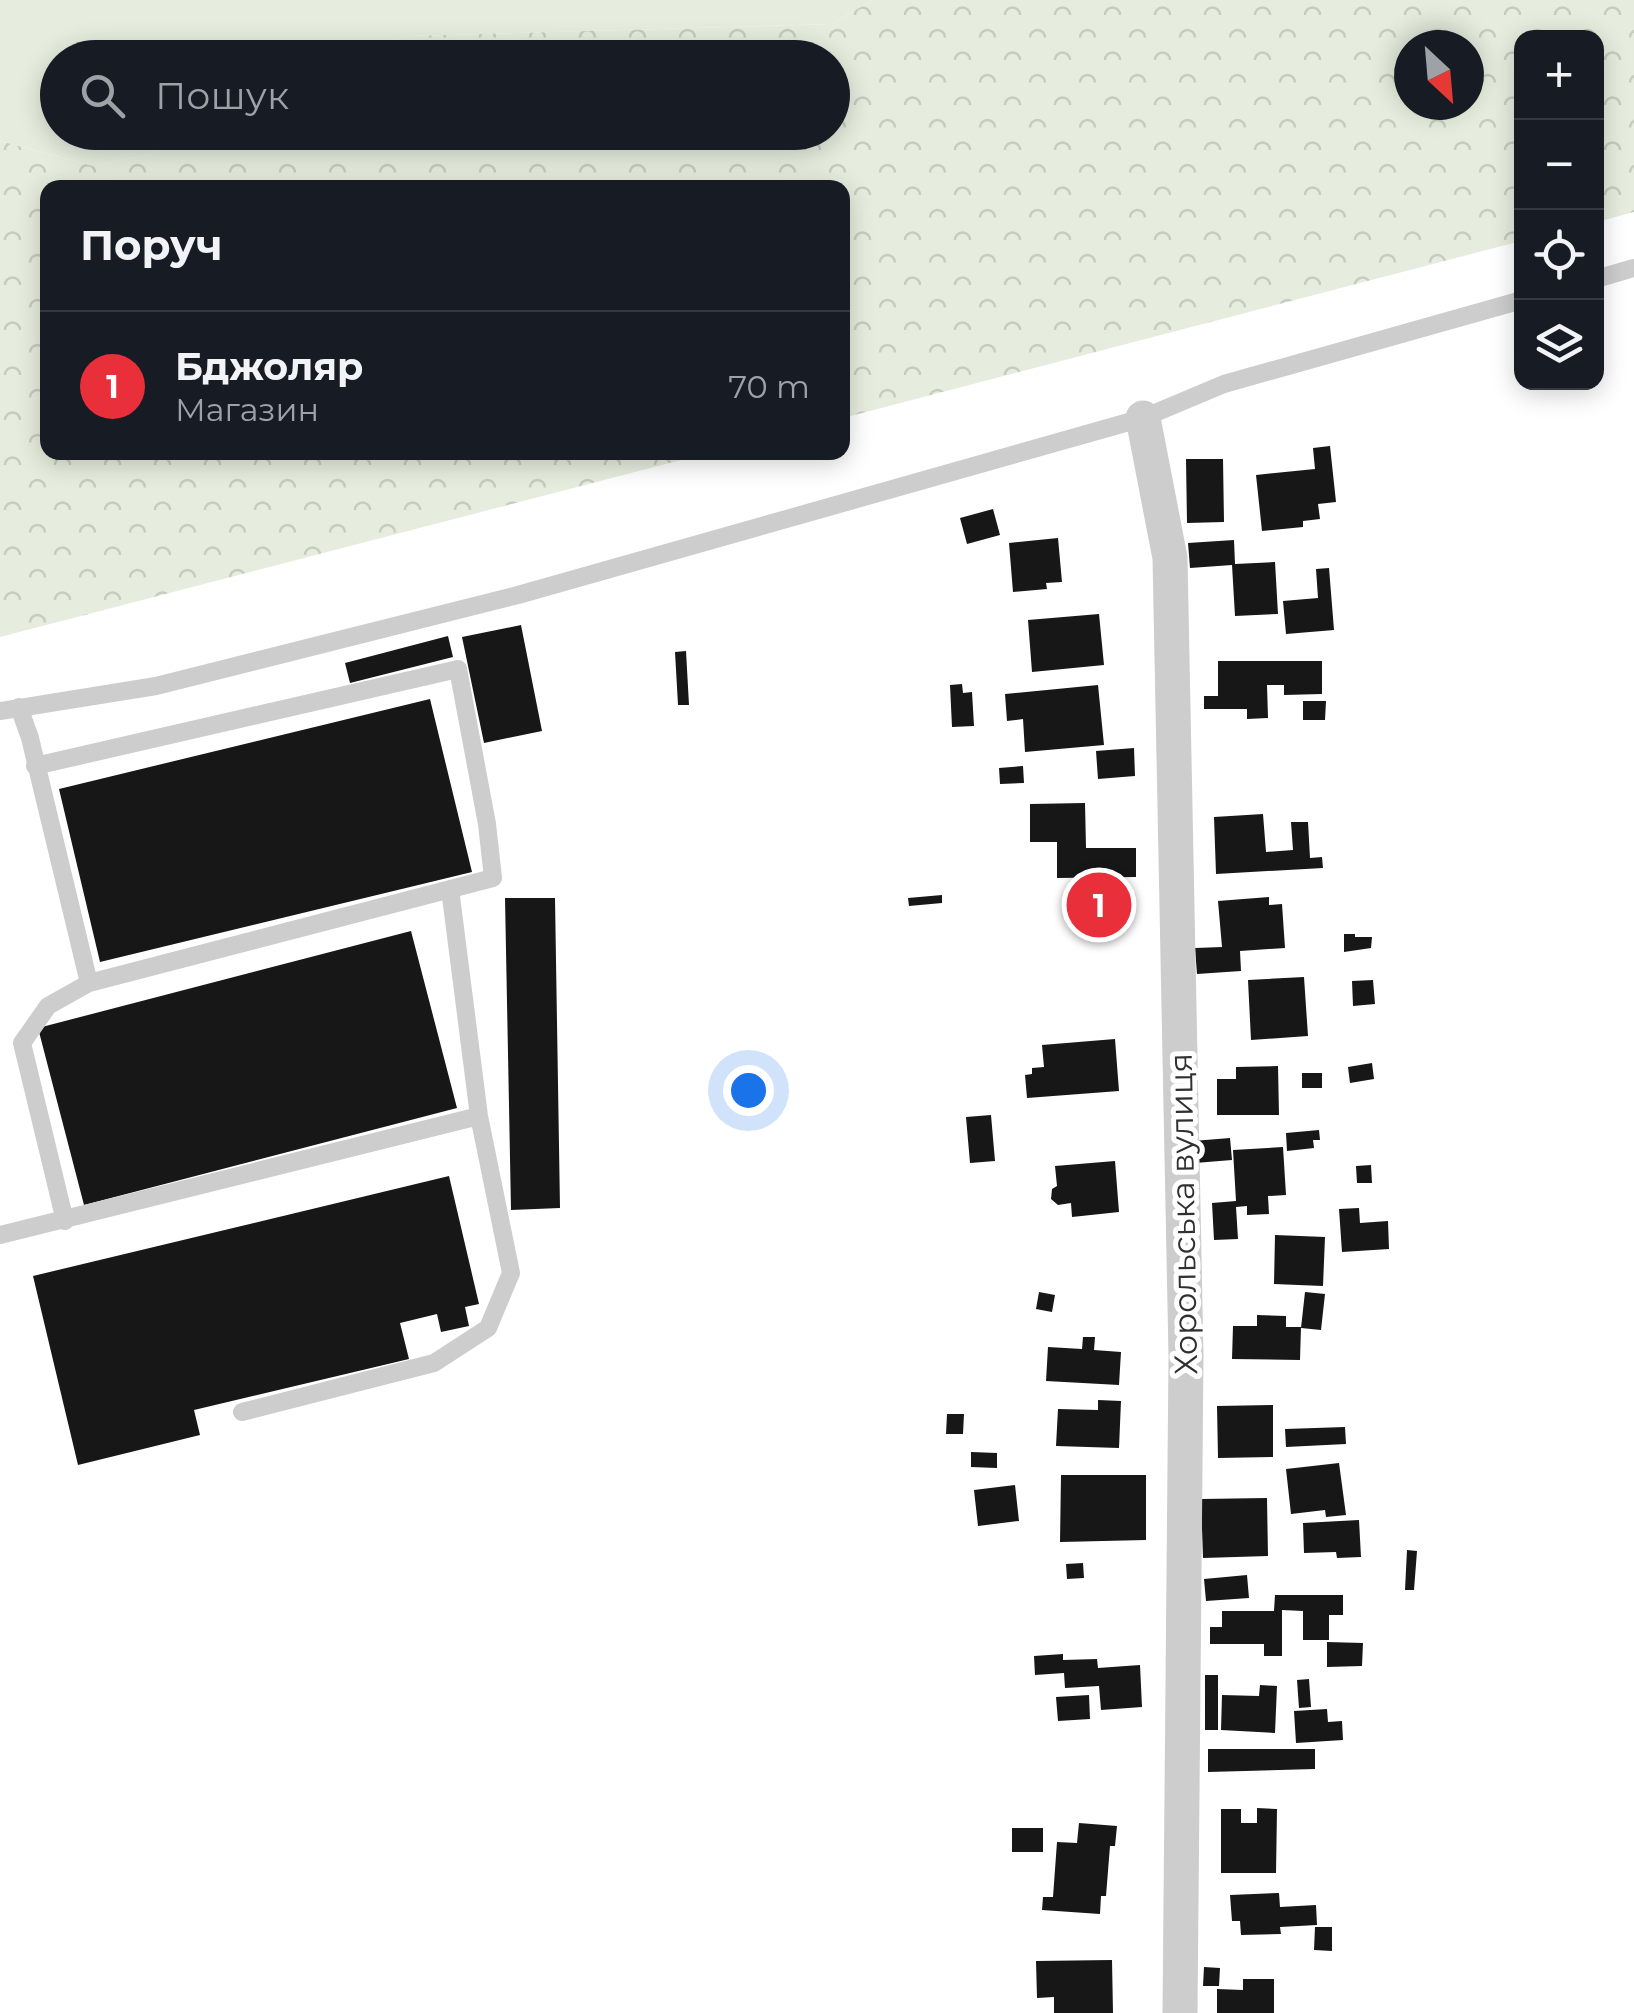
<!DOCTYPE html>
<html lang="uk">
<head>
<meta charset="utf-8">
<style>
	:root { --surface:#171b24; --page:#20242c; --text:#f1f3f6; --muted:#9ea1a6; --line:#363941; --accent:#e9303a }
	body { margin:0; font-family:Montserrat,sans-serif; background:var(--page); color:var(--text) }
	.controls { position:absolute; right:30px; top:30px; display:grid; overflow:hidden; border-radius:20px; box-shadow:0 5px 25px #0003 }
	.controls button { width:90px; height:90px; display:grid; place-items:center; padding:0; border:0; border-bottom:2px solid var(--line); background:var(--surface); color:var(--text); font:50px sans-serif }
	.compass { position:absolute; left:1394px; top:30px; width:90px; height:90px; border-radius:50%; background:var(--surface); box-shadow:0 5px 25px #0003; rotate:154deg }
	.you { position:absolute; left:748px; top:1090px; width:35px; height:35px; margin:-25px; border:8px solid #fff; border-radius:50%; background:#1a73e8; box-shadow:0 0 0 15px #1a73e833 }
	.badge { display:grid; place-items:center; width:65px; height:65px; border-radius:50%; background:var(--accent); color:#fff; font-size:32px; font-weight:700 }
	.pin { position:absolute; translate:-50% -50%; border:5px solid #fff; box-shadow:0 2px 10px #0006 }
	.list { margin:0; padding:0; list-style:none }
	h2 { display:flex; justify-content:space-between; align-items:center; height:130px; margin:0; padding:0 40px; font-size:42px }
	h2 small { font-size:32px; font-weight:400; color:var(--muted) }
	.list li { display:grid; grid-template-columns:65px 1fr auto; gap:30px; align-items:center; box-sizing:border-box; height:150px; padding:0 40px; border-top:2px solid var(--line) }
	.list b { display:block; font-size:38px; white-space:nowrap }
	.list p { margin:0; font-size:32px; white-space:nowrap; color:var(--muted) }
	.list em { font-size:32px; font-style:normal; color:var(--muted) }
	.icon { flex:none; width:55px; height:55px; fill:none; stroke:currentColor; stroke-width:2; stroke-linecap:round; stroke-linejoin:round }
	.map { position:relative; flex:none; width:1634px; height:2013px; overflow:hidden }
	.search { position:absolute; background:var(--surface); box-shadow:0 5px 25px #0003; left:40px; top:40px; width:810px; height:110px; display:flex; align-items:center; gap:25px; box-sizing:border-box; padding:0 35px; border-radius:55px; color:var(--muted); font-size:38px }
	.panel { position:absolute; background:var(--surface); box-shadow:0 5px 25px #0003; left:40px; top:180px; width:810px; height:280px; border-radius:20px }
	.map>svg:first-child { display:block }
	.grass { fill:#e6edde }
	.forest { fill:url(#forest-crowns); fill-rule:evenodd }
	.building { fill:#171717 }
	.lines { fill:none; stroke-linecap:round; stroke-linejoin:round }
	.lane { stroke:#cdcdcd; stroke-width:18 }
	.street { stroke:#cdcdcd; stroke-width:35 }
	.labels { text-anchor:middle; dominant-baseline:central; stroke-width:10; stroke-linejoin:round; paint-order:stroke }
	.street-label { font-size:32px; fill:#303030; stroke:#fff }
</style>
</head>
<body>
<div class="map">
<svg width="1634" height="2013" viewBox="0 0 1634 2013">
	<defs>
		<pattern id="forest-crowns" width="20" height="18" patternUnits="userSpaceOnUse" patternTransform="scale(2.5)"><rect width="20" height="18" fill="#e6edde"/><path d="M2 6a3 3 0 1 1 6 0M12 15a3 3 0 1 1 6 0" fill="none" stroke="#c6ccbf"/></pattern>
	</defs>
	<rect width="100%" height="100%" fill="#fff"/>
	<!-- grass -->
	<path class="grass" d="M0,0H873L831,24L409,36L340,58H58V132L189,133L151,154L93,166L0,141Z"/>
	<!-- forest -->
	<path class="forest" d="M873,0H1634V212L1597,222L1596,38H1522L1521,241L843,418L842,188H48V452L708,453L0,637V141L93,166L151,154L189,132H832V58L340,57L409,36L831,24ZM1409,45H1469V105H1409Z"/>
	<!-- building -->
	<path class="building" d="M1330,446L1336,502L1318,504L1320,519L1303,521V527L1262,531L1256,475L1315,469L1313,448Z
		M1186,459H1223L1224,522L1187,523Z
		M993,509L1000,535L967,544L960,518Z
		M1058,538L1062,582L1046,583L1047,589L1013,592L1009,543Z
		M1234,540L1235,564L1275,562L1278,614L1235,616L1232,565L1190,568L1188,543Z
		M1329,568L1334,630L1286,634L1283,601L1318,598L1316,569Z
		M1099,614L1104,665L1032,672L1028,620Z
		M521,625L542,731L484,743L462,637Z
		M448,636L453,657L350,683L345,663Z
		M686,651L689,705H678L675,652Z
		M1218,661H1322V694L1284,695V685H1267L1268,718L1247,719V709H1204V696H1218Z
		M962,684L963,693L972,692L974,726L952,727L950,685Z
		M1098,685L1104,745L1025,752L1023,719L1007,721L1005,694Z
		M430,699L472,872L100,962L59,789Z
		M1303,701H1326L1325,720H1303Z
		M1134,748L1135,776L1098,779L1096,751Z
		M1023,766L1024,783L1000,784L999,768Z
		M1085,803L1086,848H1136V877L1057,878V842H1030V804Z
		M1263,814L1266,852L1293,850L1291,822H1308L1310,858L1322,857L1323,868L1216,874L1214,817Z
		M1114,893L1116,913L1084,917L1082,896Z
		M942,895V903L909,906L908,898Z
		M1269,897V905L1282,904L1285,948L1240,951L1241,971L1197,974L1195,948L1222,947L1218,901Z
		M505,898H555L560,1208L511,1210Z
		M411,931L457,1108L84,1205L38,1028Z
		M1344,934H1355V937H1372L1371,948L1344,952Z
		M1304,977L1308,1036L1251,1040L1248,980Z
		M1373,980L1375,1004L1353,1006L1352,981Z
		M1115,1039L1119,1091L1027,1098L1025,1075L1032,1074V1068L1044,1067L1042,1045Z
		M1372,1063L1374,1079L1350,1083L1348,1067Z
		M1278,1066L1279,1115H1217V1079H1236V1067Z
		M1302,1073H1322V1088H1302Z
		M991,1115L995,1161L970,1163L966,1117Z
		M1319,1130L1320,1140H1313L1314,1148L1287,1151L1286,1133Z
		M1230,1138L1232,1160L1195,1163L1193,1141Z
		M1283,1147L1286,1195L1268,1196L1269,1214L1247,1215V1206L1236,1207L1238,1239L1214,1240L1212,1203L1236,1201L1233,1150Z
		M1115,1161L1119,1212L1072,1217L1071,1203L1058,1205L1051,1199L1052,1189L1057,1186L1055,1166Z
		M1371,1165L1372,1183H1357L1356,1166Z
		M449,1176L479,1304L465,1307L469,1326L441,1332L437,1314L400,1323L409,1359L194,1410L200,1435L78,1465L33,1276Z
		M1359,1208L1360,1223L1388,1221L1389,1249L1342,1252L1339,1209Z
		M1275,1235L1325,1237L1323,1286L1274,1284Z
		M1039,1292L1055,1295L1052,1312L1036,1309Z
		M1305,1292L1325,1294L1321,1330L1301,1328Z
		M1257,1315L1286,1316V1327H1301L1300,1360L1232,1359L1233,1326H1257Z
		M1083,1337H1095L1094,1350L1121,1352L1119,1385L1046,1381L1048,1347L1082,1349Z
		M1098,1400L1121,1401L1119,1448L1056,1446L1058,1409L1098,1410Z
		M1273,1405V1457L1218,1458L1217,1406Z
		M947,1414H964L963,1434H946Z
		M1345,1427L1346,1444L1286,1447L1285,1429Z
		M971,1452L997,1453V1468L971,1467Z
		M1339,1463L1346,1515L1326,1517L1325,1510L1291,1514L1286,1469Z
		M1061,1475H1146V1540L1060,1542Z
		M1015,1485L1019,1521L978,1526L974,1490Z
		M1267,1498L1268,1556L1203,1558L1201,1499Z
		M1359,1520L1361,1557L1337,1558L1336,1552L1304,1553L1303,1523Z
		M1407,1550L1417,1551L1414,1590H1405Z
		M1083,1563L1084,1578L1067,1579L1066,1564Z
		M1247,1575L1249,1598L1206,1601L1204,1579Z
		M1275,1595H1343V1615H1329V1640H1303V1611L1282,1610V1656H1264V1644H1210V1627H1222V1611H1274Z
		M1327,1642L1363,1643L1362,1666L1327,1667Z
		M1063,1654V1660L1097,1659L1098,1668L1140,1665L1142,1707L1101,1710L1099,1686L1065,1688L1064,1673L1035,1675L1034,1656Z
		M1205,1675H1218V1730H1205Z
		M1309,1679L1311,1707L1299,1708L1297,1680Z
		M1260,1685L1277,1686L1275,1733L1221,1730L1222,1695L1259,1696Z
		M1089,1695L1090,1719L1058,1721L1056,1697Z
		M1327,1709L1328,1722L1342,1721L1343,1740L1296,1743L1294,1711Z
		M1208,1749H1315V1769L1208,1772Z
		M1257,1808L1277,1809L1276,1873H1221V1809H1241V1823H1257Z
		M1079,1823L1117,1826L1115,1846H1110L1106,1896H1101L1100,1914L1042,1910L1043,1897H1053L1057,1842L1077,1843Z
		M1012,1828H1043V1852H1012Z
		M1279,1893L1280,1907L1316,1905L1317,1925L1280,1927L1281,1934L1241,1935L1240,1921H1232L1230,1895Z
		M1315,1927H1332V1951L1314,1950Z
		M1112,1960L1113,2013H1054V1997L1037,1998L1036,1961Z
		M1204,1967L1220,1968L1219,1986H1203Z
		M1243,1979H1274V2013H1217V1989L1243,1990Z"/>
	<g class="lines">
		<!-- lane -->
		<path class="lane" d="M1596,279L1634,268
			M19,707L30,738L89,983
			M0,711L156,686L518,595L1143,418L1224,384L1522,300
			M35,766L458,669L487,824L493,878L89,983L48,1006L22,1043L65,1221
			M0,1235L479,1116
			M242,1412L434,1363L488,1328L511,1273L479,1116L450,889"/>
		<!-- street -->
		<path class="street" d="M1143,418L1170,558L1186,1356L1180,2013"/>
	</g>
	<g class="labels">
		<!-- street labels -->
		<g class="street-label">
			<text transform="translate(1183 1214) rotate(-91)">Хорольська вулиця</text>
		</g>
	</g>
</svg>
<div class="controls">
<button>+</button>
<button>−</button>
<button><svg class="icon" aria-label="locate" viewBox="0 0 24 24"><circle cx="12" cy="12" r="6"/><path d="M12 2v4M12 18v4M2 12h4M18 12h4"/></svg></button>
<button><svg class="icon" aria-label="layers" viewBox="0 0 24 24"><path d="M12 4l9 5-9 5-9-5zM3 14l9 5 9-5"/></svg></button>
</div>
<svg class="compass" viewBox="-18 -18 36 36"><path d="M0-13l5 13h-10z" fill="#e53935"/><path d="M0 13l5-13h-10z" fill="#9ea1a6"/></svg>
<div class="you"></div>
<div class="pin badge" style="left:1099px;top:905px">1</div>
<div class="search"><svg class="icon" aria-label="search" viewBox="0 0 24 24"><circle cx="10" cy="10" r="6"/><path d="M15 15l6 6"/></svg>Пошук</div>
<section class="panel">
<h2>Поруч<small></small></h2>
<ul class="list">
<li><span class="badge">1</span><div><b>Бджоляр</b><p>Магазин</p></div><em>70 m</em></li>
</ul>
</section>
</div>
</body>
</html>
